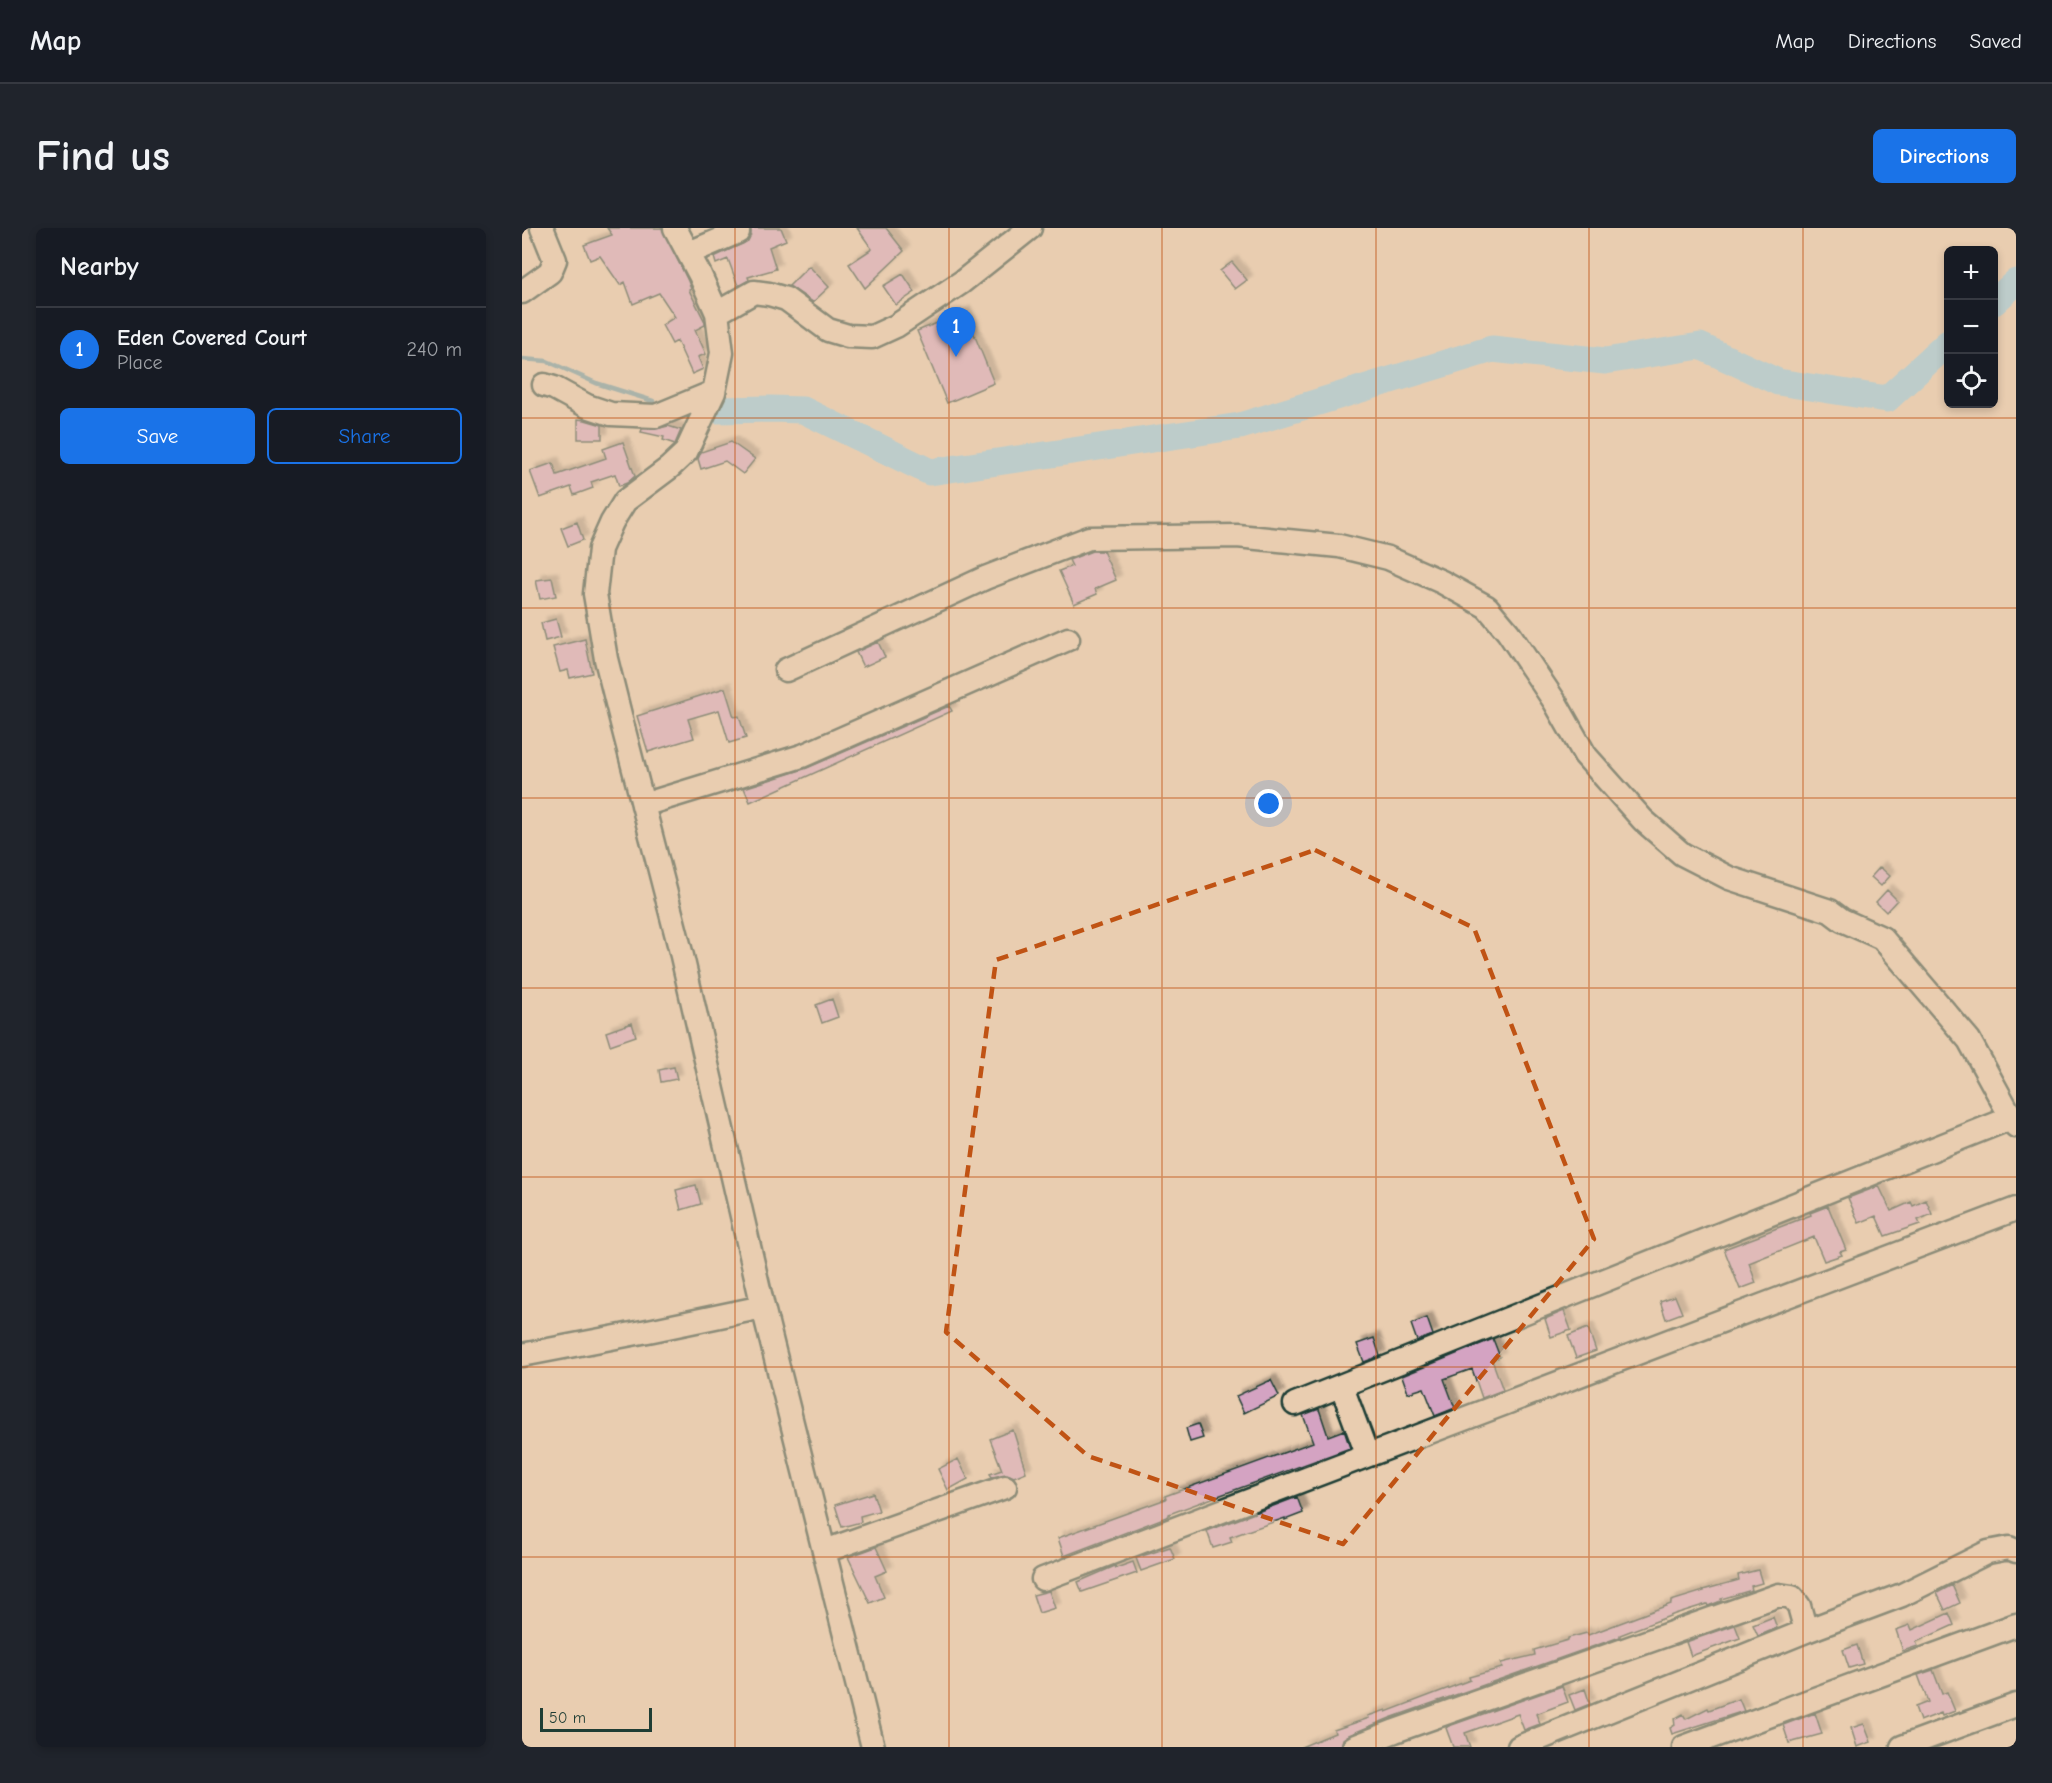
<!DOCTYPE html>
<html lang="en">
<head>
<meta charset="utf-8">
<style>
	:root { --surface:#171b24; --page:#20242c; --text:#f1f3f6; --muted:#9ea1a6; --line:#363941; --accent:#1a73e8 }
	body { margin:0; font-family:"Comic Neue",sans-serif; background:var(--page); color:var(--text) }
	.controls { position:absolute; right:18px; top:18px; display:grid; overflow:hidden; border-radius:9px; box-shadow:0 3px 9px #0003 }
	.controls button { width:54px; height:54px; display:grid; place-items:center; padding:0; border:0; border-bottom:2px solid var(--line); background:var(--surface); color:var(--text); font:30px sans-serif }
	.scale { position:absolute; left:18px; bottom:15px; width:112px; box-sizing:border-box; padding-left:6px; border:3px solid #1f3d34; border-top:0; font-size:16px; line-height:21px; white-space:nowrap; color:#1f3d34; -webkit-text-stroke:4px #e9cdb0; paint-order:stroke }
	.you { position:absolute; left:747px; top:576px; width:21px; height:21px; margin:-15px; border:4px solid #fff; border-radius:50%; background:#1a73e8; box-shadow:0 0 0 9px #1a73e833 }
	.badge { display:grid; place-items:center; width:39px; height:39px; border-radius:50%; background:var(--accent); color:#fff; font-size:20px; font-weight:700 }
	.pin { position:absolute; translate:-50% -50px; filter:drop-shadow(0 2px 3px #0008) }
	.pin::after { content:''; position:absolute; top:32px; width:21px; height:18px; background:inherit; clip-path:polygon(0 0,100% 0,50% 100%) }
	.list { margin:0; padding:0; list-style:none }
	h2 { display:flex; justify-content:space-between; align-items:center; height:78px; margin:0; padding:0 24px; font-size:26px }
	h2 small { font-size:20px; font-weight:400; color:var(--muted) }
	.list li { display:grid; grid-template-columns:39px 1fr auto; gap:18px; align-items:center; box-sizing:border-box; height:84px; padding:0 24px; border-top:2px solid var(--line) }
	.list b { display:block; font-size:22px; white-space:nowrap }
	.list p { margin:0; font-size:20px; white-space:nowrap; color:var(--muted) }
	.list em { font-size:20px; font-style:normal; color:var(--muted) }
	.actions { display:flex; gap:12px; padding:18px 24px }
	.actions a { flex:1; padding:14px 0; border:2px solid var(--accent); border-radius:9px; text-align:center; font-size:21px; color:var(--accent) }
	.actions .main { background:var(--accent); color:#fff }
	.icon { flex:none; width:33px; height:33px; fill:none; stroke:currentColor; stroke-width:2; stroke-linecap:round; stroke-linejoin:round }
	.map { position:relative; flex:none; width:1494px; height:1519px; overflow:hidden; border-radius:9px }
	header { display:flex; align-items:center; gap:36px; box-sizing:border-box; height:84px; padding:0 30px; background:var(--surface); border-bottom:2px solid var(--line) }
	header strong { font-size:28px }
	nav { display:flex; gap:33px; margin-inline-start:auto; font-size:21px }
	.intro { display:flex; align-items:center; justify-content:space-between; box-sizing:border-box; height:144px; padding:0 36px }
	h1 { margin:0; font-size:42px }
	.button { padding:15px 27px; border-radius:9px; background:var(--accent); color:#fff; font-size:21px; font-weight:700 }
	main { display:flex; gap:36px; padding:0 36px }
	aside { flex:1; background:var(--surface); border-radius:9px; box-shadow:0 3px 9px #0003 }
	.map>svg:first-child { display:block }
	.lines { fill:none; stroke-linecap:round; stroke-linejoin:round }
	.stream { stroke:#5d92a1; stroke-width:4.5 }
	.river { stroke:#87cbe9; stroke-width:27 }
	.building { fill:#d4a3c2; stroke:#1f3d34; stroke-width:1.5; filter:url(#shadow) }
	.minor-casing { stroke:#1f3d34; stroke-width:27 }
	.minor { stroke:#e9cdb0; stroke-width:22 }
	.marked { fill:none; stroke:#c05314; stroke-width:4.5; stroke-dasharray:12 8; stroke-linejoin:round }
	.grid { fill:none; stroke:#c05314; stroke-width:1.5; stroke-opacity:0.55 }
</style>
</head>
<body>
<header>
<strong>Map</strong>
<nav><a>Map</a><a>Directions</a><a>Saved</a></nav>
</header>
<div class="intro"><h1>Find us</h1><a class="button">Directions</a></div>
<main>
<aside>
<h2>Nearby<small></small></h2>
<ul class="list">
<li><span class="badge">1</span><div><b>Eden Covered Court</b><p>Place</p></div><em>240 m</em></li>
</ul>
<div class="actions"><a class="main">Save</a><a>Share</a></div>
</aside>
<div class="map">
<svg width="1494" height="1519" viewBox="0 0 1494 1519">
	<defs>
		<filter id="shadow"><feDropShadow dx="5.5" dy="-5.5" stdDeviation="1.5" flood-color="#0004"/></filter>
	</defs>
	<rect width="100%" height="100%" fill="#e9cdb0"/>
	<filter id="ink" filterUnits="userSpaceOnUse"><feTurbulence type="fractalNoise" baseFrequency=".0167" numOctaves="2"/><feDisplacementMap in="SourceGraphic" scale="12" xChannelSelector="R" yChannelSelector="G"/><feConvolveMatrix kernelMatrix="1 2 1 2 8 2 1 2 1" color-interpolation-filters="sRGB"/></filter>
	<g filter="url(#ink)">
		<g class="lines">
			<!-- stream -->
			<path class="stream" d="M0,131L25,133L74,155L131,173"/>
			<!-- river -->
			<path class="river" d="M1472,74L1494,54
				M195,182L249,181L281,182L408,244L718,198L970,121L1083,133L1178,118L1256,154L1365,171L1426,115"/>
		</g>
		<!-- building -->
		<path class="building" d="M85,0H140L166,53L169,61L167,62L183,94V97L173,102L184,126L176,129L181,141L170,146L155,113L150,116L140,97L153,89L137,65L111,76L103,54L98,57L78,28L68,32L62,17L90,7Z
			M229,0H259L264,12L247,19L254,41L226,49L227,52L216,58L206,31L194,36L192,29L226,13L229,6Z
			M335,0H364L382,23L343,60L327,36L350,21Z
			M710,34L725,52L713,61L698,43Z
			M287,38L307,59L291,74L267,58Z
			M381,46L393,64L374,77L361,58Z
			M443,84L472,155L425,175L395,103Z
			M56,191L63,192L80,197V211H56Z
			M146,198L159,202L153,216L141,212L142,209L119,204L120,201H134Z
			M101,214L113,248L105,255L97,258L93,246L69,254L71,260L52,267L49,259L18,270L8,243L31,235L35,247L84,230L81,221Z
			M209,214L233,231L221,246L203,233L179,241L176,231L179,224Z
			M55,294L61,312L46,318L39,300Z
			M570,323H581L594,352L573,361L575,366L552,376L537,343L550,338L547,332Z
			M30,350L34,368L18,371L14,352Z
			M34,391L39,409L23,413L19,395Z
			M63,411L70,445L48,450L46,442L38,444L31,419Z
			M356,414L363,429L341,439L334,424Z
			M203,460L212,489L217,488L224,510L207,515L197,482L166,491L172,510L126,524L115,488Z
			M427,478L430,483L228,574L222,560L285,540Z
			M1358,639L1368,648L1359,658L1349,649Z
			M1365,662L1375,672L1364,684L1354,674Z
			M310,771L316,789L300,795L294,777Z
			M110,795L114,808L88,817L84,804Z
			M152,839L155,851L139,854L137,842Z
			M174,957L179,976L159,982L154,962Z
			M1357,958L1369,983L1389,974L1391,978L1404,972L1410,986L1396,992L1398,996L1363,1008L1354,988L1337,995L1326,970Z
			M1306,978L1324,1022L1318,1024L1320,1027L1302,1033L1292,1009L1227,1035L1234,1055L1218,1061L1202,1021L1237,1008V1007L1289,987L1288,985Z
			M1153,1068L1160,1085L1144,1091L1138,1073Z
			M1042,1083L1049,1102L1029,1109L1023,1091Z
			M905,1090L911,1107L895,1113L889,1096Z
			M1066,1100L1074,1123L1054,1130L1046,1108Z
			M852,1110L858,1128L842,1134L835,1116Z
			M971,1111L978,1129L970,1132L981,1162L960,1170L950,1141L922,1151L933,1180L913,1188L902,1160L886,1165L880,1148Z
			M749,1152L757,1168L722,1185L714,1168Z
			M797,1181L806,1208L822,1202L828,1220L685,1272L647,1286V1288L542,1328L536,1310L644,1271L643,1268L791,1214L781,1187Z
			M676,1196L681,1210L668,1214L664,1200Z
			M491,1202L504,1244L492,1249L485,1246L470,1249L468,1246L480,1242L468,1211Z
			M436,1231L446,1251L426,1262L416,1241Z
			M351,1265L357,1283L338,1288L339,1294L320,1299L313,1277Z
			M775,1269L781,1285L763,1292V1290L708,1309L710,1314L691,1320L685,1303Z
			M354,1319L365,1343L353,1348L362,1369L348,1375L326,1329Z
			M648,1319L653,1331L619,1343L614,1330Z
			M611,1334L615,1345L560,1364L556,1354L593,1338L594,1340Z
			M1236,1342L1240,1355L1229,1358L1230,1362L1199,1371V1373L1186,1378L1185,1376L1153,1386L1098,1407V1409L868,1490L827,1507L821,1511L819,1519H779L813,1505L812,1502L847,1490L846,1488L864,1482V1484L948,1452L947,1449L980,1440L979,1435L1013,1427L1012,1422L1046,1412V1410L1065,1405L1066,1407L1149,1376V1373L1182,1363L1181,1362L1217,1352L1216,1347Z
			M1430,1357L1438,1375L1423,1382L1415,1365Z
			M527,1363L533,1380L517,1385L511,1367Z
			M1427,1385L1432,1397L1394,1414L1396,1418L1381,1423L1374,1402L1388,1397L1390,1402Z
			M1251,1389L1255,1400L1236,1408L1231,1397Z
			M1213,1397L1218,1410L1169,1428L1164,1414Z
			M1335,1417L1341,1436L1327,1440L1321,1422Z
			M1411,1442L1420,1466L1425,1464L1433,1483L1420,1488L1419,1485L1398,1493L1393,1479L1406,1474L1396,1447Z
			M1040,1458L1046,1474L1014,1486L1018,1496L1002,1502L996,1486L943,1505L948,1519H931L924,1500L927,1498Z
			M1063,1461L1068,1476L1053,1482L1047,1467Z
			M1217,1471L1222,1483L1150,1506L1148,1500L1153,1497L1152,1491L1161,1486L1164,1491L1186,1480L1187,1482Z
			M1293,1485L1300,1506L1267,1515L1261,1497Z
			M1342,1496L1349,1514L1335,1519L1329,1500Z"/>
		<g class="lines">
			<!-- minor casing -->
			<g class="minor-casing">
				<path id="minor" d="M153,0L178,47L195,85L200,125L192,164L164,224L147,240L103,273L90,294L78,321L73,366L84,431L100,495L160,728L241,1079L351,1519
					M167,25L216,4
					M0,64L28,44L33,32L20,0
					M195,85L232,64L247,66L264,71L306,102L326,108L350,109L374,98L440,54L508,0
					M22,157L32,160L65,178L89,186L134,188L192,164
					M264,442L463,350L567,310L715,308L817,318L866,330L920,354L965,379L986,404L1033,474L1063,527L1121,592L1160,626L1207,650L1308,683L1320,692L1360,710L1447,812L1494,898
					M121,577L280,528L546,411
					M0,1127L131,1102L241,1079
					M820,1159L845,1226
					M773,1176L1489,890
					M303,1323L483,1259
					M521,1351L1494,981
					M832,1519L873,1503L1257,1367L1270,1369L1277,1378L1284,1403
					M997,1519L1284,1403L1380,1367L1466,1324L1487,1320L1494,1323
					M1162,1519L1494,1397
					M1380,1519L1494,1477"/>
			</g>
			<!-- minor -->
			<use href="#minor" class="minor"/>
		</g>
	</g>
	<!-- marked area -->
	<path d="M0 0H1494V1519H0ZM793,622L952,700L1072,1011L821,1316L566,1228L424,1104L474,732Z" fill="#e9cdb0" fill-opacity=".55" fill-rule="evenodd"/>
	<path class="marked" d="M793,622L952,700L1072,1011L821,1316L566,1228L424,1104L474,732Z"/>
	<!-- grid -->
	<path class="grid" d="M213,0V1519M427,0V1519M640,0V1519M854,0V1519M1067,0V1519M1281,0V1519M0,190H1494M0,380H1494M0,570H1494M0,760H1494M0,949H1494M0,1139H1494M0,1329H1494"/>
</svg>
<div class="controls">
<button>+</button>
<button>−</button>
<button><svg class="icon" aria-label="locate" viewBox="0 0 24 24"><circle cx="12" cy="12" r="6"/><path d="M12 2v4M12 18v4M2 12h4M18 12h4"/></svg></button>
</div>
<div class="scale">50 m</div>
<div class="you"></div>
<div class="pin badge" style="left:434px;top:129px">1</div>
</div>
</main>
</body>
</html>
